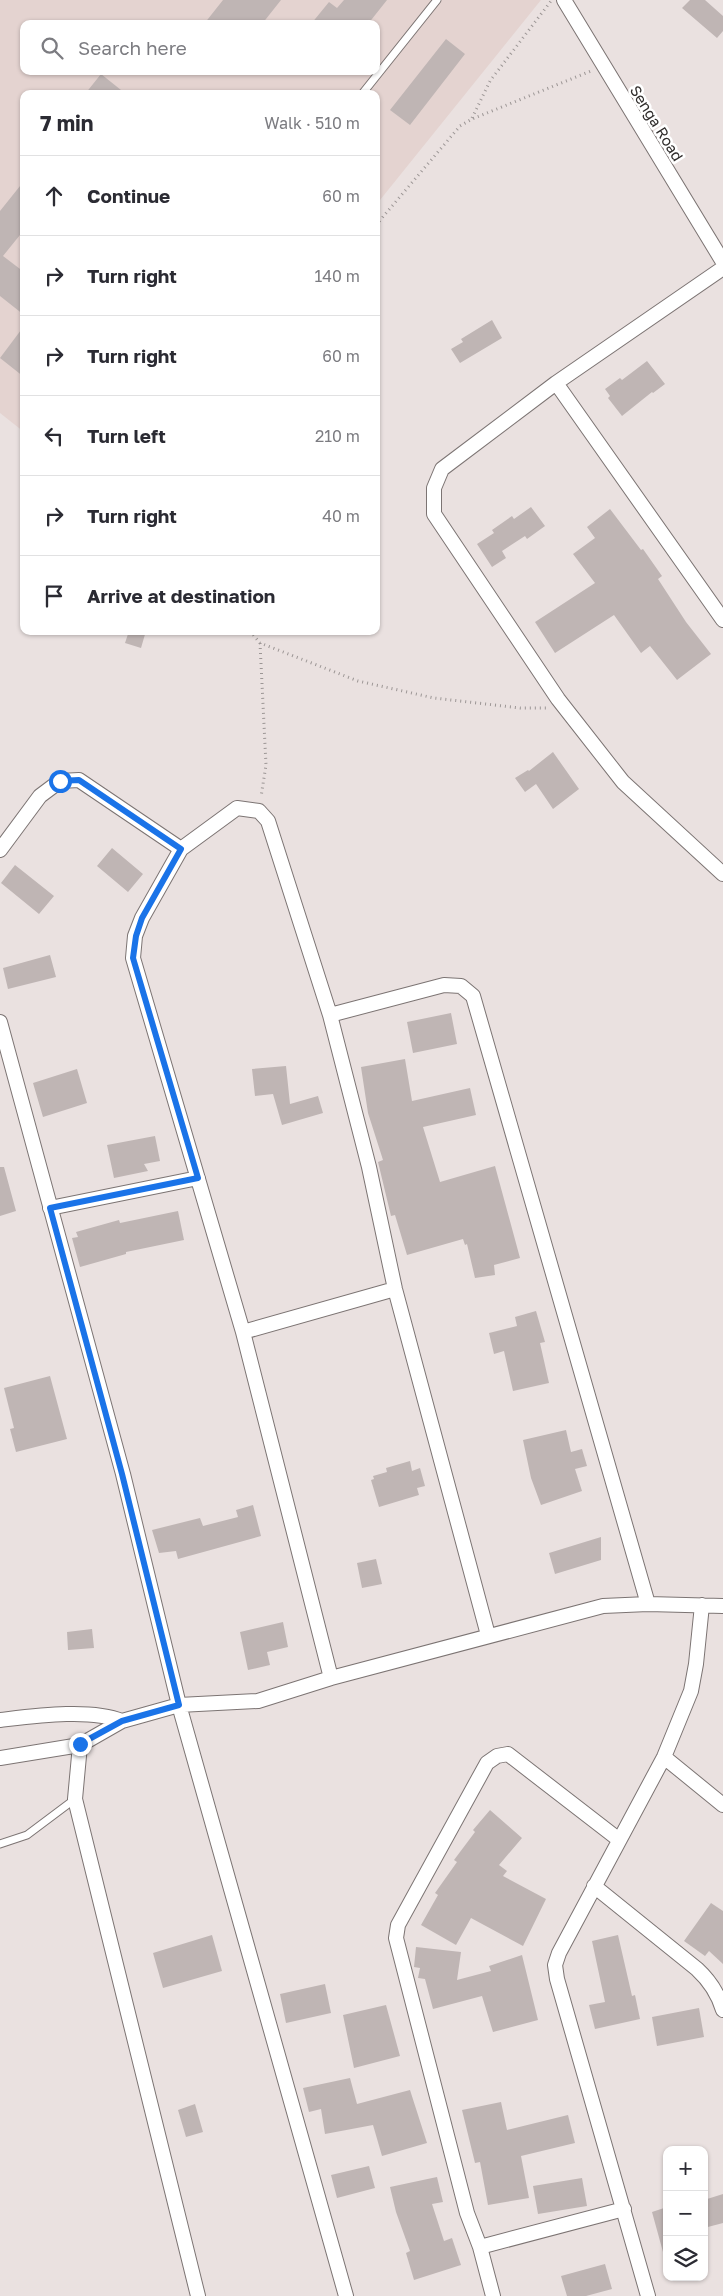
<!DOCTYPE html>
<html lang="en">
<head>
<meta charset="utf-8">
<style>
	:root { --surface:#fff; --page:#f2f2f3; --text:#2b2b33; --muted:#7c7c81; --line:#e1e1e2 }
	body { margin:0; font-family:"Golos Text",sans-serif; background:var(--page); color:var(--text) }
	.controls { position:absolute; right:15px; bottom:15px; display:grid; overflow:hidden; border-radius:10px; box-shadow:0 1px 4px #0004 }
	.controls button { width:45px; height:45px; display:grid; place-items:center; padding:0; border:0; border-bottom:1px solid var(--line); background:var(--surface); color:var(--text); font:25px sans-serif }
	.stop { position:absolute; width:15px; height:15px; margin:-11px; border:4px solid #1a73e8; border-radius:50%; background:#fff }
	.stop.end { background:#1a73e8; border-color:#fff; box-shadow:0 1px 5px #0008 }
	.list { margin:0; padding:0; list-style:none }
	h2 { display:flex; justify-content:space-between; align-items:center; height:65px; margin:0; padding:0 20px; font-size:21px }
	h2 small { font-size:16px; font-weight:400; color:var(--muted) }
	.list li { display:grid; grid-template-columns:32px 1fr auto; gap:15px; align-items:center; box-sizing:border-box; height:80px; padding:0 20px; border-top:1px solid var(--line) }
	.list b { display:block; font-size:19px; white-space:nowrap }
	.list em { font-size:16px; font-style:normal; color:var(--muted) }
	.icon { flex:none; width:28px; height:28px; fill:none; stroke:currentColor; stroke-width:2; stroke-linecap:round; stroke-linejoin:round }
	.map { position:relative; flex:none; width:723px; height:2296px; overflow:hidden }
	.search { position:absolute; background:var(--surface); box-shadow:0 1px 4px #0004; left:20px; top:20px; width:360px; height:55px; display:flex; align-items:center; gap:12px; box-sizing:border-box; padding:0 18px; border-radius:10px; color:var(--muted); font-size:19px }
	.panel { position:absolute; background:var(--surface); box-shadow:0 1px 4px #0004; left:20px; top:90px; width:360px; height:545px; border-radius:10px }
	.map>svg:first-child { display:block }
	.built { fill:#e4d3d0; fill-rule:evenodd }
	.building { fill:#bfb5b4 }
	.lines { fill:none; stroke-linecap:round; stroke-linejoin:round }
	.service-casing { stroke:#7c7473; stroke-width:9 }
	.minor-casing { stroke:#7c7473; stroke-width:16 }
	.path { stroke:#9c9695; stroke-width:3; stroke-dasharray:1 4; stroke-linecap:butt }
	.service { stroke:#fff; stroke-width:7 }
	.minor { stroke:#fff; stroke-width:14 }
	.route { stroke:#1a73e8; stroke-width:6 }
	.labels { text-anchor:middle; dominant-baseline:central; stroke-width:5; stroke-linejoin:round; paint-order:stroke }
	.street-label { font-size:15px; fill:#302d2c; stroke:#fff }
</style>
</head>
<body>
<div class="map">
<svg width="723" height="2296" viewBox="0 0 723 2296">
	<rect width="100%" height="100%" fill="#eae1e0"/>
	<!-- built -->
	<path class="built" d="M0,0H541L376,205V94H24V432L0,413ZM24,24H376V71H24Z"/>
	<!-- building -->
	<path class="building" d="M223,0H281L262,24H204Z
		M344,0H387L368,24H311L329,2L337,8Z
		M690,0H705L723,16V31L717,38L682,8Z
		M446,39L465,54L410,125L390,110Z
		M101,74L126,94H85Z
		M24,181V230L3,256L24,272V315L0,296V211Z
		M492,320L502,338L460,363L451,349L463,342L461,339Z
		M24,326V377L0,358Z
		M647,361L665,384L653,393L652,392L622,416L608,398L610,396L605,389L620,378L622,380Z
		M531,507L545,526L527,539L525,536L502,551L506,558L492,567L477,544L494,533L492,530L512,516L514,519Z
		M610,509L641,550L643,549L662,576L658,579L686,622L711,654L677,680L650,646L641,653L614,615L555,653L535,622L595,583L573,554L595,538L587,527Z
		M129,631H146L141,648L125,643Z
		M553,752L579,789L553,809L536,784L525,792L515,778L528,770L529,771Z
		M112,848L143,874L128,892L97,866Z
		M15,865L54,896L39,914L1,883Z
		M50,955L56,977L8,989L3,968Z
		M451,1013L457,1044L413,1053L407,1022Z
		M405,1059L412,1101L470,1088L476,1115L423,1127L440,1182L495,1166L520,1258L494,1265L495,1275L475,1278L467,1244L465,1245L463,1239L407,1255L395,1215L391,1216L378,1162L383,1160L368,1113L361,1067Z
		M286,1066L290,1104L318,1096L323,1113L282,1125L273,1094L255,1096L252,1069Z
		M77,1069L87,1103L43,1117L33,1083Z
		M155,1136L160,1161L144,1164L148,1171L114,1178L107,1145Z
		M0,1167H4L16,1211L0,1216Z
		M178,1211L184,1240L126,1252V1254L80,1267L72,1238L78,1237L76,1232L119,1220L120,1223Z
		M536,1311L545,1342L540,1343L549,1383L513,1391L504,1351L494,1354L489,1333L517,1326L515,1317Z
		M50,1376L67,1439L16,1452L10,1429L14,1428L4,1388Z
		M566,1430L571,1452L582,1449L587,1466L575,1469L582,1491L541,1505L531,1478L523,1440Z
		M410,1461L412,1471L420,1468L425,1486L417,1488L419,1495L379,1507L371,1480L374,1479L373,1476L387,1472L386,1468Z
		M253,1505L261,1536L178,1559L176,1551L159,1553L152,1530L200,1518L203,1526L238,1517L236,1510Z
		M601,1537V1560L555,1574L549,1553Z
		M376,1559L382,1584L362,1588L357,1563Z
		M283,1622L288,1647L267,1652L270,1665L248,1670L240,1632Z
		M92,1629L94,1648L68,1650L67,1632Z
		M490,1810L522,1838L499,1865L507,1871L503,1876L546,1899L523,1946L471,1918L456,1945L421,1925L438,1895L435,1893L457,1862L454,1860L475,1832L473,1830Z
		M711,1903L723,1911V1964L709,1951L705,1956L684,1941Z
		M212,1935L222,1971L163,1988L153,1953Z
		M618,1935L632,1996L635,1995L640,2019L595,2029L589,2005L605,2002L592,1941Z
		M416,1947L461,1952L457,1980L491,1971L489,1966L522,1955L538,2020L493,2032L482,1996L433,2009L425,1979L418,1978L420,1968L414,1967Z
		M325,1984L331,2013L286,2023L280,1994Z
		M386,2005L400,2056L354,2068L343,2015Z
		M699,2008L704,2037L657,2046L652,2017Z
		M350,2078L357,2104L410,2090L427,2143L382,2156L373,2125L325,2134L321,2109L309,2112L303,2088Z
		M501,2102L507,2130L568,2115L575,2143L521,2156L529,2198L488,2205L480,2162L475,2163L462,2110Z
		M195,2104L203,2132L186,2137L178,2110Z
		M369,2166L375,2188L337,2198L331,2175Z
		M437,2177L443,2202L432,2204L444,2241L452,2238L461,2265L414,2280L406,2253L410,2251L396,2212L390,2187Z
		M582,2178L587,2206L538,2214L533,2186Z
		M723,2194V2223L704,2228V2200Z
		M667,2207V2251L663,2252L652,2212Z
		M605,2264L612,2289L586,2296H567L561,2276Z"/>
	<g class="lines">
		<!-- service casing -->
		<g class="service-casing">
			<path id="service" d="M362,94L437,0
				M0,1844L27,1835L75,1799"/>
		</g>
		<!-- minor casing -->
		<g class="minor-casing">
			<path id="minor" d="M564,0L723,262
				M723,268L556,383L442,469L434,488V514L558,699L623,782L723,874
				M556,383L723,620
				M0,850L40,796L60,781L79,780L181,849
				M330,1015L444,985L461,986L473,996L648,1604
				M0,1022L123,1474L179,1705L346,2296
				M50,1208L198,1178
				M243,1332L395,1289
				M331,1678L243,1332L133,958L135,936L142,918L181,849L237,808L259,811L268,821L330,1015L369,1167L395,1289L488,1635
				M0,1720C34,1716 90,1708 122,1721
				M80,1745L75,1799L198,2296
				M664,1757L723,1805
				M0,1758L80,1745L122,1721L179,1705L258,1701L331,1678L603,1606L648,1604L723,1606
				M594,1886L697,1969C710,1981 718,1993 723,2010
				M480,2247L624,2209
				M493,2296L480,2247L467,2213L396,1938L398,1925L487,1763L497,1756L508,1754L618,1839
				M648,2296L557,1979L555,1965L559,1953L664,1757L691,1691L696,1664L702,1605"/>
		</g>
		<!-- path -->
		<path class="path" d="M472,118L490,81L551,1
			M376,225L460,126L472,119L591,71
			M250,631L260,643L358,681L434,698L520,708H547
			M260,643L266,765L261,797"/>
		<!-- service -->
		<use href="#service" class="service"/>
		<!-- minor -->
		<use href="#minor" class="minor"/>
	</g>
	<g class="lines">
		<!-- route -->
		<path class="route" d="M60,781L79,780L181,849L142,918L136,936L133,958L198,1178L50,1208L122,1474L179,1705L122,1721L80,1744"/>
	</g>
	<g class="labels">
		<!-- street labels -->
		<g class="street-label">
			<text transform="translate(657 123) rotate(58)">Senga Road</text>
		</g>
	</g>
</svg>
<div class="controls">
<button>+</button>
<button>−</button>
<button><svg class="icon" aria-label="layers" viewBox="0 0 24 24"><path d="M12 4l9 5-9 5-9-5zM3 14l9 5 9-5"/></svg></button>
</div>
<div class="stop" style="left:60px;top:781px"></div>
<div class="stop end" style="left:80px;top:1744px"></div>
<div class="search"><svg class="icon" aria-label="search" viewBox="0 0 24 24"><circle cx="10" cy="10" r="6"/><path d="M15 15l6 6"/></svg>Search here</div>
<section class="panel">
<h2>7 min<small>Walk · 510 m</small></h2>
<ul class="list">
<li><svg class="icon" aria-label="ahead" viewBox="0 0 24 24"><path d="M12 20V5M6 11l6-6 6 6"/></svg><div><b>Continue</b></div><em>60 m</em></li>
<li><svg class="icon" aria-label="right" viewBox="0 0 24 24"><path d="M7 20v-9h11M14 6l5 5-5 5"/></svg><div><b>Turn right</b></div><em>140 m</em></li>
<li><svg class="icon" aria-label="right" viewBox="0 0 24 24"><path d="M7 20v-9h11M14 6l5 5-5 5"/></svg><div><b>Turn right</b></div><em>60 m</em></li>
<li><svg class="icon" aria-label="left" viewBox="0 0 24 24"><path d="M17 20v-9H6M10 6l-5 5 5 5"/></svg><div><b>Turn left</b></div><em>210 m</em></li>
<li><svg class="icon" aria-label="right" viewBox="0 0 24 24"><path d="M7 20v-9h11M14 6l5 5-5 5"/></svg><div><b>Turn right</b></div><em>40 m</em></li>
<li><svg class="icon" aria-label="arrive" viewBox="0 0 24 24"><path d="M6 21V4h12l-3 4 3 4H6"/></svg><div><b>Arrive at destination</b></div></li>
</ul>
</section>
</div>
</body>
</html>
